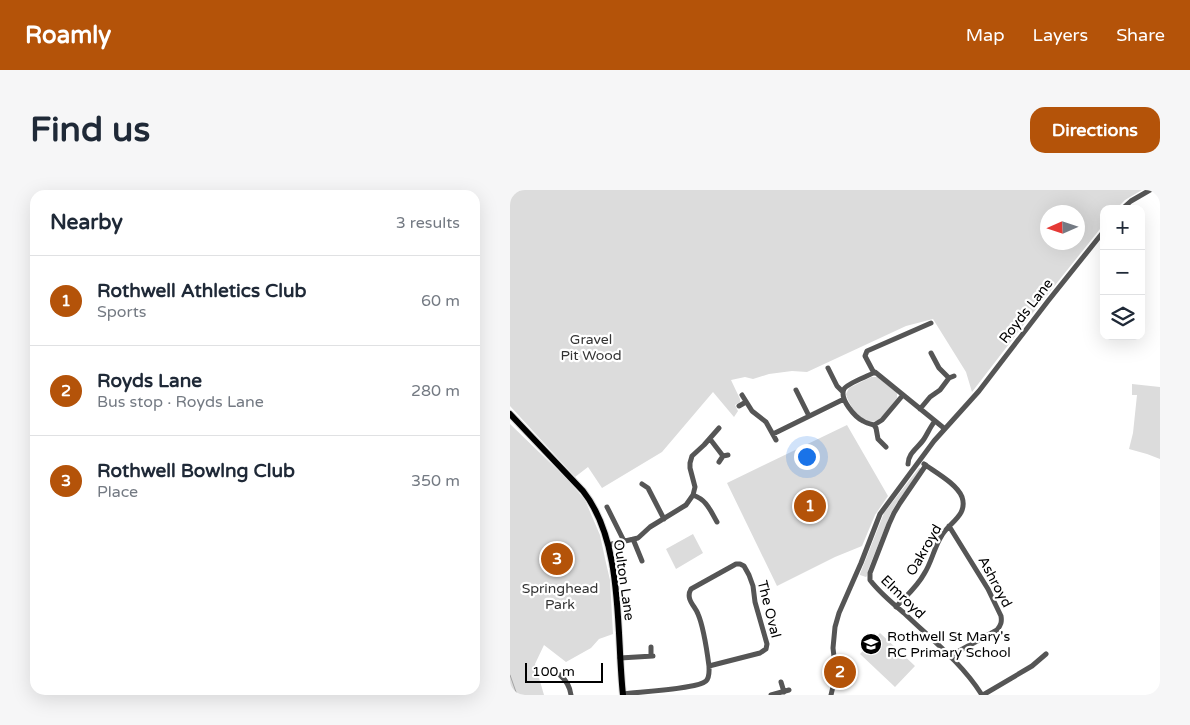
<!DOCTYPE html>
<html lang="en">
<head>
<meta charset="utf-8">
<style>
	:root { --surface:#fff; --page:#f6f6f7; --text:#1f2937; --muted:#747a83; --line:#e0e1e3; --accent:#b45309 }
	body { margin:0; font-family:"Varela Round",sans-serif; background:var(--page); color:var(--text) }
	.controls { position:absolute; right:15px; top:15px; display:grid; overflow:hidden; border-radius:10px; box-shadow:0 5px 20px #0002 }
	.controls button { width:45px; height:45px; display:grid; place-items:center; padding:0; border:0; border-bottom:1px solid var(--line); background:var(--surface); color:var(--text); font:25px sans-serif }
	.compass { position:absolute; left:530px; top:15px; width:45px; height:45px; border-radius:50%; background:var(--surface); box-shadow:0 5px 20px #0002; rotate:267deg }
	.scale { position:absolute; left:15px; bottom:12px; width:78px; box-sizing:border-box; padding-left:5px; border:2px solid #000; border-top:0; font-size:14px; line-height:18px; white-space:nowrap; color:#000; -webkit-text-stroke:4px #fff; paint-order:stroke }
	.you { position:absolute; left:296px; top:266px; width:18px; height:18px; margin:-12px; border:4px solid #fff; border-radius:50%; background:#1a73e8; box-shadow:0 0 0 8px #1a73e833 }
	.badge { display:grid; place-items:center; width:32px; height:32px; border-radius:50%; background:var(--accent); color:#fff; font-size:16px; font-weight:700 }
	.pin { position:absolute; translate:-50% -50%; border:2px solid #fff; box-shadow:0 1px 5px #0006 }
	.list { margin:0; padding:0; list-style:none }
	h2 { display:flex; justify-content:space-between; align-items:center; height:65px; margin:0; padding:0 20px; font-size:21px }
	h2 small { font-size:16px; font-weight:400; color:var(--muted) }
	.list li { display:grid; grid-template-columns:32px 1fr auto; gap:15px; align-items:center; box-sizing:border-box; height:90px; padding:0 20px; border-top:1px solid var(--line) }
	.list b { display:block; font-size:19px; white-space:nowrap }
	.list p { margin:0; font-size:16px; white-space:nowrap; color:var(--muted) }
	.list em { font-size:16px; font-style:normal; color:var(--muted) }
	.icon { flex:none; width:28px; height:28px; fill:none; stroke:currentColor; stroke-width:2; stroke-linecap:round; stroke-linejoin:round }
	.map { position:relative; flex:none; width:650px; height:505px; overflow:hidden; border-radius:15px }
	header { display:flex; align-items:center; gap:30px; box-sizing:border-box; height:70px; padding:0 25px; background:var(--accent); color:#fff }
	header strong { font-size:24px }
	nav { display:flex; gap:28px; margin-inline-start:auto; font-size:18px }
	.intro { display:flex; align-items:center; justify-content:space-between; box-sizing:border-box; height:120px; padding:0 30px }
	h1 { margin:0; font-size:35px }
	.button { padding:12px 22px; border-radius:15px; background:var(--accent); color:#fff; font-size:18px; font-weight:700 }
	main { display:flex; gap:30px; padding:0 30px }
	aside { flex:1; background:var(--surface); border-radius:15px; box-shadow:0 5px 20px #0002 }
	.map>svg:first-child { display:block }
	.green { fill:#dcdcdc; fill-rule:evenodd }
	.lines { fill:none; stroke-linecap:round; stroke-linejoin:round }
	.stream { stroke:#a3a3a3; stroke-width:1 }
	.major-casing { stroke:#dbdbdb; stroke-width:8 }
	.minor { stroke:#555; stroke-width:5 }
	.major { stroke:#000; stroke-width:6 }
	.labels { text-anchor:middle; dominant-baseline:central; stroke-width:4.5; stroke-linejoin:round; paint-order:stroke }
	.street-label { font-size:14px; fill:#000; stroke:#fff }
	.park-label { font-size:14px; fill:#333; stroke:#fff }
	.poi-label { font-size:14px; fill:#000; stroke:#fff; text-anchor:start }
</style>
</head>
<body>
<header>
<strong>Roamly</strong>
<nav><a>Map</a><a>Layers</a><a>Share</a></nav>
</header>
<div class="intro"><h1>Find us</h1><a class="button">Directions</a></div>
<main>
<aside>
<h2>Nearby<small>3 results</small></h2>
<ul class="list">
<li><span class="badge">1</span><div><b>Rothwell Athletics Club</b><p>Sports</p></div><em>60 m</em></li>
<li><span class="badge">2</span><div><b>Royds Lane</b><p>Bus stop · Royds Lane</p></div><em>280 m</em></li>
<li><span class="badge">3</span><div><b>Rothwell Bowlng Club</b><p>Place</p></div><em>350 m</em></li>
</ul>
</aside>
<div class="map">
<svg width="650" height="505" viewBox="0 0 650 505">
	<rect width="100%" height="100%" fill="#fff"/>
	<!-- green -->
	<path class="green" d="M0,0H632L615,10L606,19H594V34L522,124L462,202L456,182L423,129L396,136L297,182L282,181L259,184L243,189L235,187L221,190L230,209V212L225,215L228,221L224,227L203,202L152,262L92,298L78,277L65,287L0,216ZM538,22H568V52H538Z
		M361,187H368L387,203V208C382,214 376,224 369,229C355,240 339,216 336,204L339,198Z
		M622,194L650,197V269L637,264L619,259L623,243L627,205H622Z
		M0,234L58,290L75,310L90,345L96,373L100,390L103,444L89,449L81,458L56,472L34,455L25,474L34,505H0Z
		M337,235L378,306L365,325L352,356L325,367L267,396L217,293Z
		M409,278H410L411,279L386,314L380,325L358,380L357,386L356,387L350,385V384L374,323Z
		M183,344L193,363L166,379L156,359Z
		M370,443L405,476L385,497L350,464Z"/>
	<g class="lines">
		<!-- stream -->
		<path class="stream" d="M0,485L7,505"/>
		<!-- major casing -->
		<g class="major-casing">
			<path id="major" d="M0,224L73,301C114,353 106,441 113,505"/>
		</g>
		<!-- minor -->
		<path class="minor" d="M612,19L621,11L640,0
			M421,163L429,178L439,188
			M318,178L327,196L333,202
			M364,183L355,166L357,161L421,133
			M286,200L299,226
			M232,205L242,221L256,232L266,250
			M393,205L372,230L364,235C360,234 356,233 353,231C345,227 329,209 334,199C337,193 359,186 365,182L435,239
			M229,216L236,212
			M410,219L420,207L430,200L439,188L444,186
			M364,235L366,238L368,249L376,257
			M263,244L334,209
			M200,249L213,266
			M209,272L213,266L218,265
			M398,274C398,263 408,258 414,249C418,243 420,237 425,231
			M416,275L390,313L384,323L379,334L360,383V390C369,402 382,413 394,423C421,449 452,473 472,505
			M132,294L138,298L154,329
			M183,305C197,310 200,320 207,332
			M97,317L114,351
			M439,336L478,399L491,426C492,432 491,435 487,440L440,466
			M123,349L132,371
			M98,355L128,348L140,337L176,315L183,305L185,297L180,278V273L182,266L194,255L209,238
			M386,417C396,406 407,397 414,384C422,372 424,357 432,345C440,332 458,325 452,307C447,294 425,282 414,274
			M141,457V466
			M110,468L143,466
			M50,485C57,491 60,497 61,505
			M271,492L274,502
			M113,504C127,502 188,499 196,491C200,487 199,481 199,476C197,461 194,438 188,424C185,416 175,409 181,399L226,374H230L234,376L239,385L243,396L245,412L257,454L256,459L250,463L199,476
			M261,505L279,500
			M321,505L326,484L323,458L325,437L329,423L351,373L370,324L424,251L469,201L538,111L594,41
			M473,505L522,476L536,464"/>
		<!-- major -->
		<use href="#major" class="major"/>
	</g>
	<!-- icons -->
	<defs>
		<g id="school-disc" transform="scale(1.125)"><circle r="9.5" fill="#000" stroke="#fff"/><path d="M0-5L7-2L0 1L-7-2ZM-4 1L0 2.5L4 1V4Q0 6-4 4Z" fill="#fff"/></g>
	</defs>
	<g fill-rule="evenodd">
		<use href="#school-disc" x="361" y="454"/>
	</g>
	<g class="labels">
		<!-- street labels -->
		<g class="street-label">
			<text transform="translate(516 121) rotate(-52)">Royds Lane</text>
			<text transform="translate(414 360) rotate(-60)">Oakroyd</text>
			<text transform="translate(114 390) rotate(82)">Oulton Lane</text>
			<text transform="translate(485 392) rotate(62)">Ashroyd</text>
			<text transform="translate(393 407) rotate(44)">Elmroyd</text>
			<text transform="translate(259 419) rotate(76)">The Oval</text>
		</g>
		<!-- park labels -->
		<g class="park-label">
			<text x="81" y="149">Gravel<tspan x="81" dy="16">Pit Wood</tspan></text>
			<text x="50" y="398">Springhead<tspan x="50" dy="16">Park</tspan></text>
		</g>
		<!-- poi labels -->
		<g class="poi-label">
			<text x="377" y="446">Rothwell St Mary's<tspan x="377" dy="16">RC Primary School</tspan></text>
		</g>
	</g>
</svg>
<div class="controls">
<button>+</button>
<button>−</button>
<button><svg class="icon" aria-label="layers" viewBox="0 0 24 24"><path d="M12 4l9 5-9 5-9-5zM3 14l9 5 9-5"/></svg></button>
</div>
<svg class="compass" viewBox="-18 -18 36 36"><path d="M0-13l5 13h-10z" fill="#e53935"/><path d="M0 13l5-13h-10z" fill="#747a83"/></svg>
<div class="scale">100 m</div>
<div class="you"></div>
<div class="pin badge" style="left:300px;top:316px">1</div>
<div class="pin badge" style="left:330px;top:482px">2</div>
<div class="pin badge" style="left:47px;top:369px">3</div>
</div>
</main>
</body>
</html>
